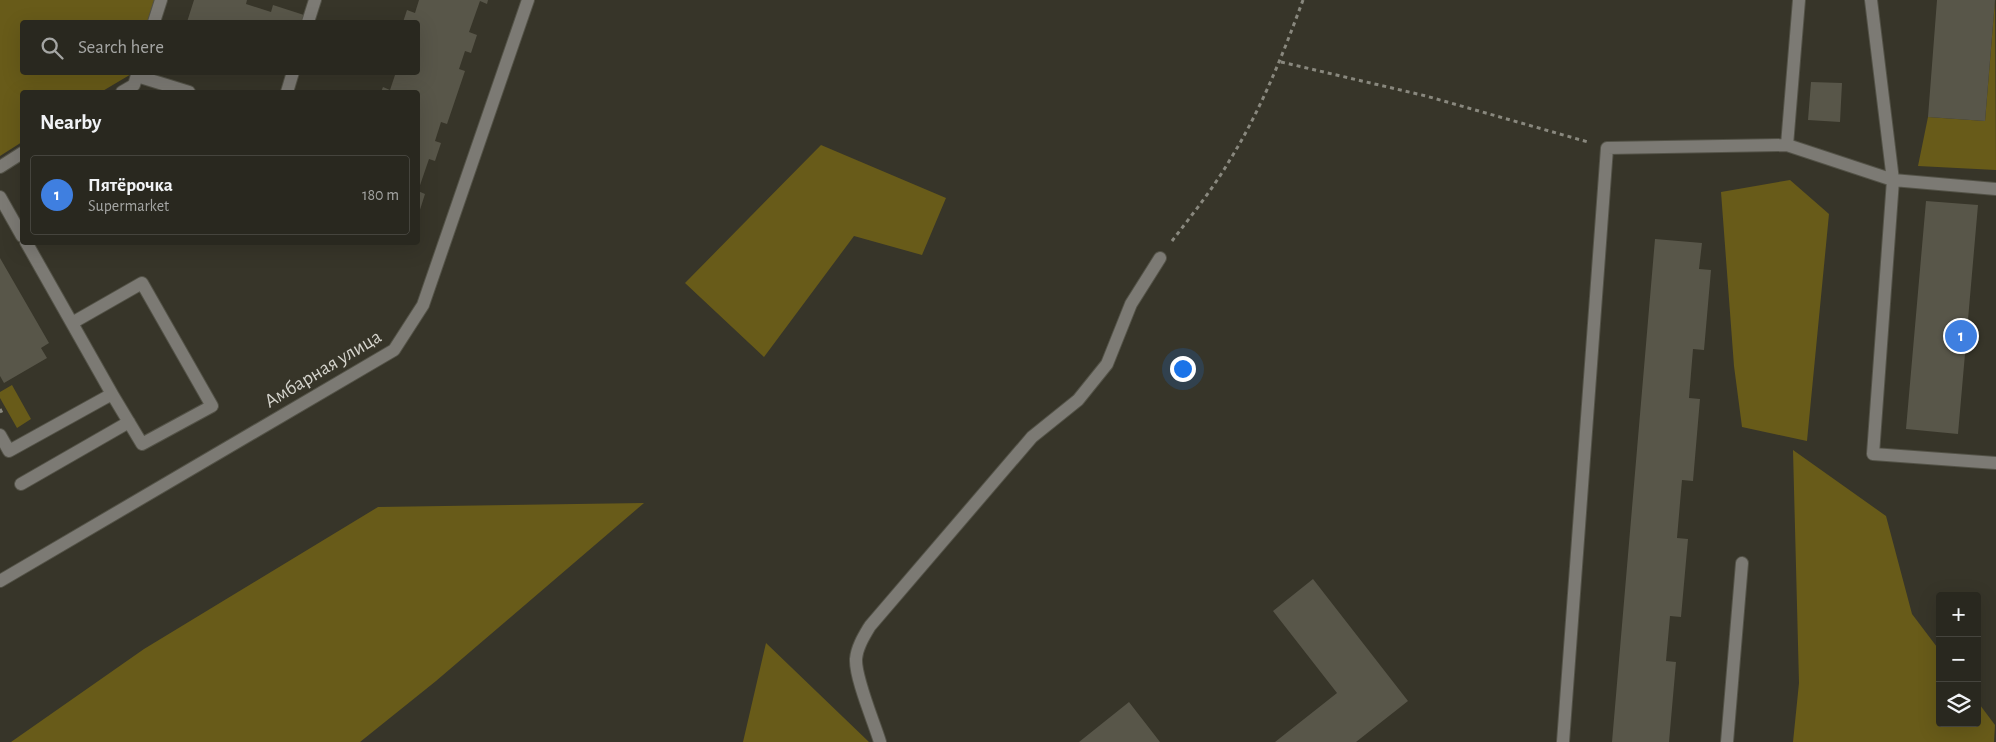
<!DOCTYPE html>
<html lang="en">
<head>
<meta charset="utf-8">
<style>
	:root { --surface:#29281f; --page:#35342c; --text:#f1f3f6; --muted:#a5a6a4; --line:#45443d; --accent:#7ebdf9 }
	body { margin:0; font-family:"Alegreya Sans",sans-serif; background:var(--page); color:var(--text) }
	.controls { position:absolute; right:15px; bottom:15px; display:grid; overflow:hidden; border-radius:5px; box-shadow:0 5px 20px #0002 }
	.controls button { width:45px; height:45px; display:grid; place-items:center; padding:0; border:0; border-bottom:1px solid var(--line); background:var(--surface); color:var(--text); font:25px sans-serif }
	.you { position:absolute; left:1182px; top:368px; width:18px; height:18px; margin:-12px; border:4px solid #fff; border-radius:50%; background:#1a73e8; box-shadow:0 0 0 8px #1a73e833 }
	.badge { display:grid; place-items:center; width:32px; height:32px; border-radius:50%; background:var(--accent); color:#fff; font-size:16px; font-weight:700 }
	.pin { position:absolute; translate:-50% -50%; border:2px solid #fff; box-shadow:0 1px 5px #0006 }
	.list { margin:0; padding:0; list-style:none }
	h2 { display:flex; justify-content:space-between; align-items:center; height:65px; margin:0; padding:0 20px; font-size:21px }
	h2 small { font-size:16px; font-weight:400; color:var(--muted) }
	.list li { display:grid; grid-template-columns:32px 1fr auto; gap:15px; align-items:center; box-sizing:border-box; height:80px; margin:0 10px 10px; padding:0 10px; border:1px solid var(--line); border-radius:5px }
	.list b { display:block; font-size:19px; white-space:nowrap }
	.list p { margin:0; font-size:16px; white-space:nowrap; color:var(--muted) }
	.list em { font-size:16px; font-style:normal; color:var(--muted) }
	.icon { flex:none; width:28px; height:28px; fill:none; stroke:currentColor; stroke-width:2; stroke-linecap:round; stroke-linejoin:round }
	.map { position:relative; flex:none; width:1996px; height:742px; overflow:hidden }
	.search { position:absolute; background:var(--surface); box-shadow:0 5px 20px #0002; left:20px; top:20px; width:400px; height:55px; display:flex; align-items:center; gap:12px; box-sizing:border-box; padding:0 18px; border-radius:5px; color:var(--muted); font-size:19px }
	.panel { position:absolute; background:var(--surface); box-shadow:0 5px 20px #0002; left:20px; top:90px; width:400px; height:155px; border-radius:5px }
	.map>svg:first-child { display:block }
	.green { fill:#685b19 }
	.building { fill:#585649 }
	.lines { fill:none; stroke-linecap:round; stroke-linejoin:round }
	.minor-casing { stroke:#535247; stroke-width:14 }
	.path { stroke:#89887e; stroke-width:3; stroke-dasharray:4 4; stroke-linecap:butt }
	.minor { stroke:#7c7a74; stroke-width:12 }
	.labels { text-anchor:middle; dominant-baseline:central; stroke-width:5; stroke-linejoin:round; paint-order:stroke }
	.street-label { font-size:20px; fill:#d5d4cd; stroke:#373529 }
</style>
</head>
<body>
<div class="map">
<svg width="1996" height="742" viewBox="0 0 1996 742">
	<rect width="100%" height="100%" fill="#373529"/>
	<!-- green -->
	<path class="green" d="M0,0H158L151,22H22V72L133,73L101,92H22V142L0,156Z
		M1995,0L1996,170L1918,166L1928,117L1985,121Z
		M821,145L946,198L922,255L854,236L764,357L685,283Z
		M1790,180L1829,214L1807,441L1742,427L1734,366L1721,192Z
		M12,385L31,419L17,428L0,398V392Z
		M1793,450L1886,516L1912,614L1940,651V723H1977V701L1995,725L1994,742H1793L1799,683Z
		M644,503L436,681L360,742H11L144,649L378,507Z
		M766,643L869,742H743Z"/>
	<!-- building -->
	<path class="building" d="M194,0H247L246,4L271,12L273,5L304,15L302,22H187Z
		M419,0H488L487,4L480,1L469,32L477,35L471,53L465,51L459,69L465,71L447,124L441,122L435,141L441,143L435,161L429,159L418,191L425,194L418,216V92H381L383,87L390,90L396,72H418V22H403L407,10L415,13Z
		M1937,0H1995L1985,121L1928,117Z
		M1811,82L1842,83L1840,122L1808,120Z
		M1926,201L1978,205L1958,434L1906,429Z
		M1655,239L1702,243L1699,269L1711,270L1704,350L1693,349L1689,398L1700,399L1693,481L1682,480L1677,538L1688,539L1681,617L1670,616L1666,661L1676,662L1669,742H1612Z
		M0,258L49,343L41,348L47,358L4,383L0,376Z
		M1313,579L1408,701L1356,742H1275L1337,693L1273,611Z
		M1129,702L1160,742H1079Z"/>
	<g class="lines">
		<!-- minor casing -->
		<g class="minor-casing">
			<path id="minor" d="M1871,0L1893,180L1873,454L1996,463
				M154,22L161,0
				M308,22L315,0
				M137,76L189,92
				M122,92L134,85L138,72
				M287,92L293,72
				M1787,145L1799,0
				M0,167L22,153
				M0,197L22,236
				M72,323L142,283L212,406L142,444L112,394
				M0,435L9,451L112,394L26,242
				M21,484L129,422
				M0,581L394,350L423,305L528,0
				M880,742C874,722 855,678 856,659C857,647 864,636 870,626L1032,437L1078,400L1107,364L1131,304L1160,258
				M1563,742L1607,148L1787,145L1893,180L1996,189
				M1727,742L1742,563"/>
		</g>
		<!-- path -->
		<path class="path" d="M1281,62L1426,96L1588,142
			M1172,241C1191,216 1212,190 1228,163C1260,112 1282,57 1303,0
			M0,409L3,415"/>
		<!-- minor -->
		<use href="#minor" class="minor"/>
	</g>
	<g class="labels">
		<!-- street labels -->
		<g class="street-label">
			<text transform="translate(323 369) rotate(-31)">Амбарная улица</text>
		</g>
	</g>
</svg>
<div class="controls">
<button>+</button>
<button>−</button>
<button><svg class="icon" aria-label="layers" viewBox="0 0 24 24"><path d="M12 4l9 5-9 5-9-5zM3 14l9 5 9-5"/></svg></button>
</div>
<div class="you"></div>
<div class="pin badge" style="left:1961px;top:336px;background:#3f7fe0">1</div>
<div class="search"><svg class="icon" aria-label="search" viewBox="0 0 24 24"><circle cx="10" cy="10" r="6"/><path d="M15 15l6 6"/></svg>Search here</div>
<section class="panel">
<h2>Nearby<small></small></h2>
<ul class="list">
<li><span class="badge" style="background:#3f7fe0">1</span><div><b>Пятёрочка</b><p>Supermarket</p></div><em>180 m</em></li>
</ul>
</section>
</div>
</body>
</html>
